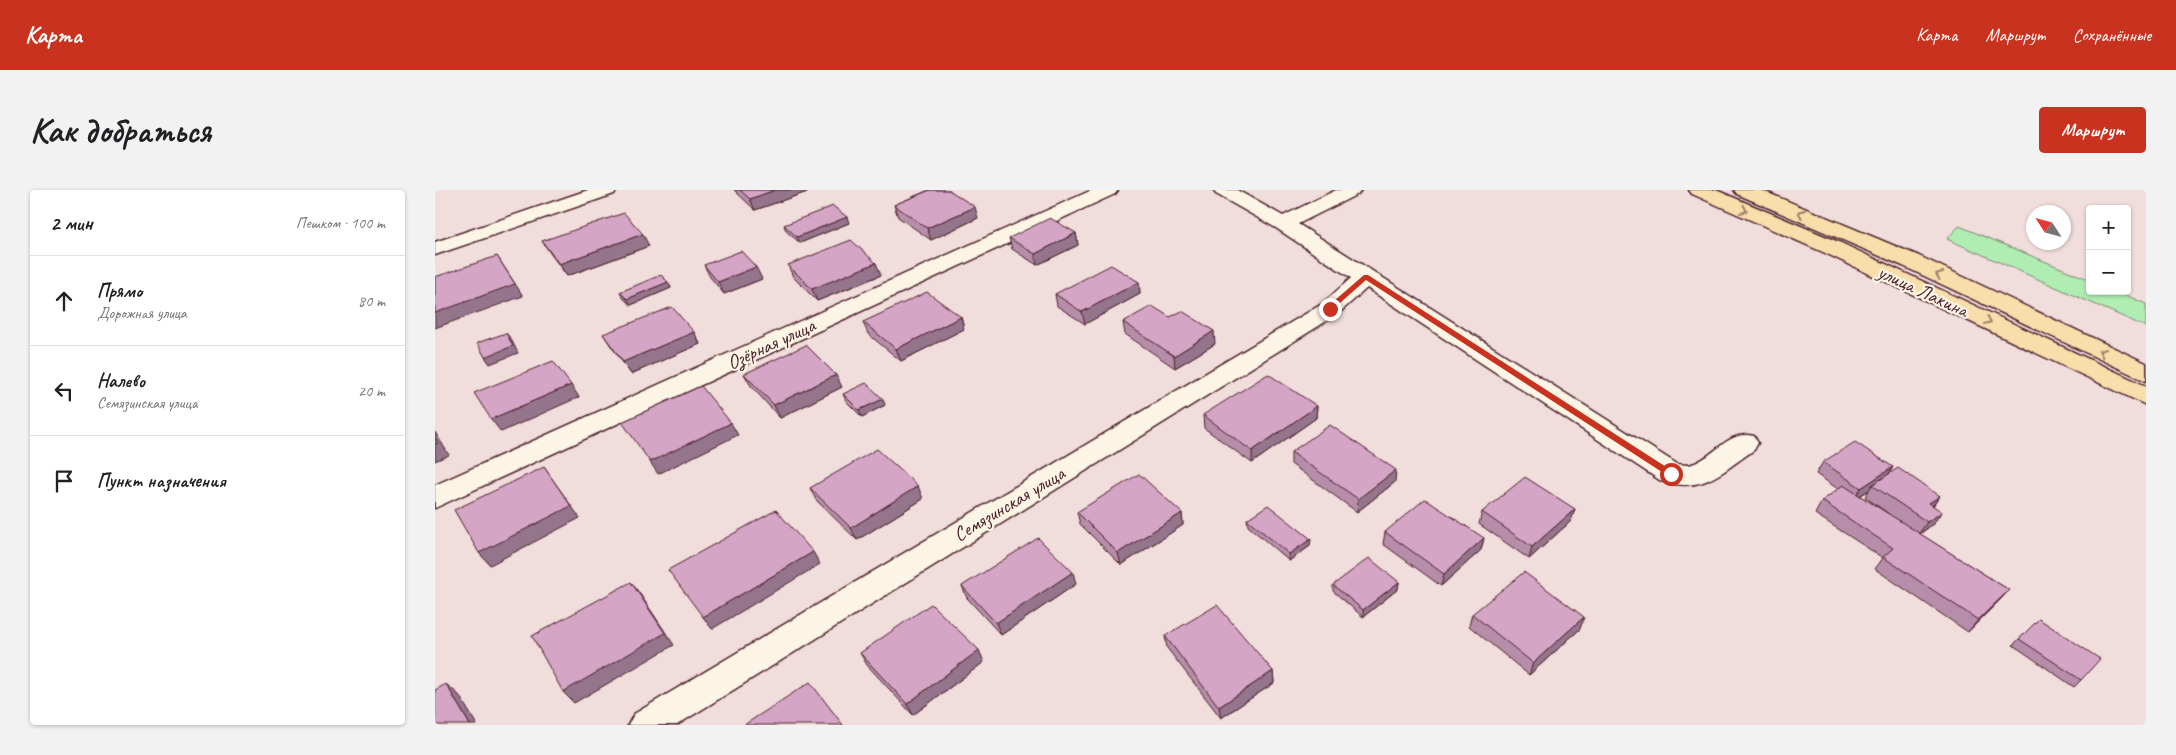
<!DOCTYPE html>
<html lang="ru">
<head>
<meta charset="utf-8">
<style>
	:root { --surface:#fff; --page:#f2f2f2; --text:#202124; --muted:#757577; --line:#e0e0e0; --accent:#c8321e }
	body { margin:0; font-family:Caveat,sans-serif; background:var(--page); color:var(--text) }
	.controls { position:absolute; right:15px; top:15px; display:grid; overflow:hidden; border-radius:5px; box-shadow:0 1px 4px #0004 }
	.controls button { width:45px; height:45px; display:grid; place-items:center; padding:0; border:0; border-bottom:1px solid var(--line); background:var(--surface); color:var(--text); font:25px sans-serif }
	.compass { position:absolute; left:1591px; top:15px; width:45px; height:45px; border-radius:50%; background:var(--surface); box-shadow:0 1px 4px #0004; rotate:306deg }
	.stop { position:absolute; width:15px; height:15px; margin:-11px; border:4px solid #c8321e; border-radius:50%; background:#fff }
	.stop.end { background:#c8321e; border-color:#fff; box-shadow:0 1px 5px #0008 }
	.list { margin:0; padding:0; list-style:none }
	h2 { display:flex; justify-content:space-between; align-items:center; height:65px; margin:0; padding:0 20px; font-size:21px }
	h2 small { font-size:16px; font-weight:400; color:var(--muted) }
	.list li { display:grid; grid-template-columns:32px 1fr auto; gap:15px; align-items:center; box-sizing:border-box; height:90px; padding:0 20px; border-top:1px solid var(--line) }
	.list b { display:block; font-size:19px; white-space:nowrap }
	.list p { margin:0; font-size:16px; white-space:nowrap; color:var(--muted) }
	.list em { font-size:16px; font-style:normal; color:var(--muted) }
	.icon { flex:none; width:28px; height:28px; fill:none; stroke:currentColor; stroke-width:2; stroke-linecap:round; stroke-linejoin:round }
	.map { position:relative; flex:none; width:1711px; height:535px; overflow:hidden; border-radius:5px }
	header { display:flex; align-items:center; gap:30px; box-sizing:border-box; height:70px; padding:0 25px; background:var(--accent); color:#fff }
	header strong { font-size:24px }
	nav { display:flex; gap:28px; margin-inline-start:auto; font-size:18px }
	.intro { display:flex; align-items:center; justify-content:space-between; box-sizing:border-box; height:120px; padding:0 30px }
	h1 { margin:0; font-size:35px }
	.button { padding:12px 22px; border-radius:5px; background:var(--accent); color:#fff; font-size:18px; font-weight:700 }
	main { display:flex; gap:30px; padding:0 30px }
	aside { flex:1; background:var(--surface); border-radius:5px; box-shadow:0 1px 4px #0004 }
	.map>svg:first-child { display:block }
	.green { fill:#afedb3; stroke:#7c866f }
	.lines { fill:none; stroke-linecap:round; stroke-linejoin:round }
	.street-casing { stroke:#4a1f2b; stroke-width:3 }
	.highway-casing { stroke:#4a1f2b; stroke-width:3 }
	.street { fill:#fcf5e5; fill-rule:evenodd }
	.highway { fill:#f8deab; fill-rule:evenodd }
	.wall { fill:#b78eaa; stroke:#4a1f2b; fill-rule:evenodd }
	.shaded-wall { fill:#95748b; stroke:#4a1f2b }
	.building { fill:#d5a5c6; stroke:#4a1f2b }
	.oneway { stroke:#a17e6b }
	.route { fill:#c8321e }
	.labels { text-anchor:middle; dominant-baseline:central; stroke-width:4.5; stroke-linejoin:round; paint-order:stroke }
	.street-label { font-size:20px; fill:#4a1f2b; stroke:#fcf5e5 }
</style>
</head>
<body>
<header>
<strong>Карта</strong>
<nav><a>Карта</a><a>Маршрут</a><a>Сохранённые</a></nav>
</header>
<div class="intro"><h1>Как добраться</h1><a class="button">Маршрут</a></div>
<main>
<aside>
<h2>2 мин<small>Пешком · 100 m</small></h2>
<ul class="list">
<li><svg class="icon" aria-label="ahead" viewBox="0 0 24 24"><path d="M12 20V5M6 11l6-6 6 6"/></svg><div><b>Прямо</b><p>Дорожная улица</p></div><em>80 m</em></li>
<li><svg class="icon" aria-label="left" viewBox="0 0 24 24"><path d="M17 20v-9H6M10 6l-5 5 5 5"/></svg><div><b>Налево</b><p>Семязинская улица</p></div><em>20 m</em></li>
<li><svg class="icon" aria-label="arrive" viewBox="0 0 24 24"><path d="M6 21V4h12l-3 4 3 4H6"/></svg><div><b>Пункт назначения</b></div></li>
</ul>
</aside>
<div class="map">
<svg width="1711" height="535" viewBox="0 0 1711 535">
	<rect width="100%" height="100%" fill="#f0dddc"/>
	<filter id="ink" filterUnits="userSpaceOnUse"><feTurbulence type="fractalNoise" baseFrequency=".02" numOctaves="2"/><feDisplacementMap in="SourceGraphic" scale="10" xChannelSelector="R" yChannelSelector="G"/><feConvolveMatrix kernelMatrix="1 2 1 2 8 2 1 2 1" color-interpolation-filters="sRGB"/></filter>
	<g filter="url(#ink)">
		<!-- green -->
		<path class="green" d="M1524,36L1655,90V101H1681L1711,114V137L1512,49Z"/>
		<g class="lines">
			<!-- street casing -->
			<g class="street-casing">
				<path id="street" d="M153,0H182L179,4L0,65V52Z
					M657,0H683L680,4L0,318V295Z
					M778,0H802L848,26L901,0H926L923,4L863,34L1242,274C1246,274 1253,276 1257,274C1280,267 1293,239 1319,246L1323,253L1319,260C1286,282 1269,304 1226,291L932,98L903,124L242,535H193L199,524L887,114L916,88L841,38L781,4Z"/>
			</g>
			<!-- highway casing -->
			<g class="highway-casing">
				<path id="highway" d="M1254,0H1281L1406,53L1711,196V215L1390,63L1257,4Z
					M1299,0H1326L1484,66L1711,173V191L1468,76L1302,4Z"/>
			</g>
			<!-- street -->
			<use href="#street" class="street"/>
			<!-- highway -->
			<use href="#highway" class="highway"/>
		</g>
		<!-- wall -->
		<path class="wall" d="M299,0H372V2L320,20Z
			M494,0H515L543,28L496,50L463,27L459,15Z
			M414,33L365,53L351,41L349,35Z
			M641,43L643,55L602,75L577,59L574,48Z
			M107,51L214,56L132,86L115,63Z
			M269,75L327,89L289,104L275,87Z
			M353,75L446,85L382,111L358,87Z
			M233,92L236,98L196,115L189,109L185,102Z
			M704,92L705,104L650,134L622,116L620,104Z
			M526,127L529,139L466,171L433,144L428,132Z
			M735,127L780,154L740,178L690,144L688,132Z
			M259,142L265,154L196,184L176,156L168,144Z
			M309,184L407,197L345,228L316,196Z
			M408,204L450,215L427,227L411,211Z
			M882,216L881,228L817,273L769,238L768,225Z
			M856,262L960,292L922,322L856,274Z
			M1388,272L1458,277L1454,284L1505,306L1498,316V334L1485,344L1574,400L1563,412L1533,442L1440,379L1448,368L1380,324L1387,311L1403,299L1381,284ZM1434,300L1430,307L1454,324L1425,306Z
			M375,298L488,309L422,350L381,310Z
			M1140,319L1136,331L1094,369L1044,334L1047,322Z
			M642,322L747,323L748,335L686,375L645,334Z
			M812,329L875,356L854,371L813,336Z
			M950,342L1049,348L1046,360L1006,396L948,354Z
			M964,392L963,399L928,427L898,401V395Z
			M641,394L566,445L532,408L527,396Z
			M1037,424L1145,439L1094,485L1034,436Z
			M1604,429L1646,490L1639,497L1578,455Z
			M730,446L838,481L839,493L786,528L732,458Z
			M425,463L549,472L478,525L432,475Z"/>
		<!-- shaded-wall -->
		<path class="shaded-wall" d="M340,0H372V2L320,20L315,9Z
			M540,17L543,28L496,50L492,38Z
			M412,27L414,33L365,53L362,47Z
			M641,43L643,55L602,75L600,64Z
			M208,44L214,56L132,86L124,74Z
			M62,66L88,106L0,138V123Z
			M441,73L446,85L382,111L377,99Z
			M321,77L327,89L289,104L283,92Z
			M233,92L236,98L196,115L192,109Z
			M704,92L705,104L650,134L647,122Z
			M526,127L529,139L466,171L461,159Z
			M779,141L780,154L740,178L739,166Z
			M259,142L265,154L196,184L188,172Z
			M71,143L76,149L83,163L55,174L50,167Z
			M401,185L407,197L345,228L339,215Z
			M136,195L144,207L66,242L56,229Z
			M448,209L450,215L427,227L424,220Z
			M882,216L881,228L817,273V261Z
			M296,233L303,245L223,284L215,272Z
			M0,242L14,265L0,271Z
			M109,277L118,290L145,328L55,375L44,363Z
			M1458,277L1450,290L1437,295L1434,300L1418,310L1426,298Z
			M961,280L960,292L922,322L923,309Z
			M483,296L488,309L422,350L416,338Z
			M1505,306L1496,318L1494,313Z
			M1140,319L1136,331L1094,369L1097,357Z
			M1507,322L1498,334L1483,345L1492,332Z
			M747,323L748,335L686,375L683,363Z
			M1049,348L1046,360L1006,396L1009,384Z
			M876,349L875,356L854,371V364Z
			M378,362L385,374L277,439L268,427Z
			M638,382L641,394L566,445L561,433Z
			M196,392L205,404L239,455L139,513L128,502Z
			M964,392L963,399L928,427V420Z
			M1574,400L1563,412L1533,442L1543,430Z
			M1149,427L1145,439L1094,485L1098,473Z
			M544,460L549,472L478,525L472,514Z
			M838,481L839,493L786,528L784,517Z
			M11,494L24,505L42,535H35Z"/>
		<!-- building -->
		<path class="building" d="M305,0H340L315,9Z
			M495,0H514L540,17L492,38L459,15Z
			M398,16L412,27L362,47L349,35Z
			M189,23L208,44L124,74L107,51Z
			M615,28L641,43L600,64L574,48Z
			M416,50L441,73L377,99L353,75Z
			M306,61L321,77L283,92L269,75Z
			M62,66L80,94L0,123V87Z
			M676,75L704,92L647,122L620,104Z
			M226,85L233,92L192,109L185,102Z
			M492,102L526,127L461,159L428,132Z
			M717,116L735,127L747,121L779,141L739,166L688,132Z
			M237,117L259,142L188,172L168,144Z
			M71,143L78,156L50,167L42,153Z
			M371,155L401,185L339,215L309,184Z
			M118,171L136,195L56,229L39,203Z
			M833,184L882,216L817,261L768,225Z
			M431,193L448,209L424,220L408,204Z
			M266,196L296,233L215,272L187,232Z
			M895,235L961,280L923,309L856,262Z
			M0,248L3,253L0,254Z
			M1420,252L1458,277L1426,298L1388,272Z
			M442,259L483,296L416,338L375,298Z
			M109,277L136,316L44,363L19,320Z
			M1463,278L1505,306L1494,313L1507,322L1492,332L1437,295Z
			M704,284L747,323L683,363L642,322Z
			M1090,287L1140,319L1097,357L1047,322Z
			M1408,295L1574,400L1543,430L1448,367L1458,358L1387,311Z
			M990,309L1049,348L1009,384L950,342Z
			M833,315L876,349L854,364L812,329Z
			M341,320L378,362L268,427L233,380Z
			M603,348L638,382L561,433L527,396Z
			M934,368L964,392L928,420L898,395Z
			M1089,382L1149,427L1098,473L1037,424Z
			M196,392L230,443L128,502L97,446Z
			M496,414L544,460L472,514L425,463Z
			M782,415L838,481L784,517L730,446Z
			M1604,429L1665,469L1646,490L1584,449Z
			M375,492L408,535H309Z
			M11,494L35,535H0V500Z"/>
		<!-- one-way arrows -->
		<defs><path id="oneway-chevron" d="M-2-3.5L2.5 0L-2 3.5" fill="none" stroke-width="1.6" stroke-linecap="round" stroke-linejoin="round" transform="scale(1.25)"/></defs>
		<g class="oneway">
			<use href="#oneway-chevron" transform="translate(1309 20) rotate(24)"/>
			<use href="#oneway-chevron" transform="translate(1366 23) rotate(-157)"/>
			<use href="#oneway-chevron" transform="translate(1504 85) rotate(-155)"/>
			<use href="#oneway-chevron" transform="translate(1553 131) rotate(25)"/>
			<use href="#oneway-chevron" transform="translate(1667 162) rotate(-155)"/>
		</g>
	</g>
	<!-- route -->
	<path class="route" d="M929,85H933L1239,282V286H1233L931,90L897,120H892V117Z"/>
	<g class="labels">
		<!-- street labels -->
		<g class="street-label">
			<text transform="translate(1488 101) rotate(25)">улица Лакина</text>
			<text transform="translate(336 154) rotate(-25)">Озёрная улица</text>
			<text transform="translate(574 314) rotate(-31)">Семязинская улица</text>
		</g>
	</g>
</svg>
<div class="controls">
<button>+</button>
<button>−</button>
</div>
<svg class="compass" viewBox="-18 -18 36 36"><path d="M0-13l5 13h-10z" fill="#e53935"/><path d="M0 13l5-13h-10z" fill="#757577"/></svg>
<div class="stop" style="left:1236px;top:284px"></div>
<div class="stop end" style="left:895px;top:119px"></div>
</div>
</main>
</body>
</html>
